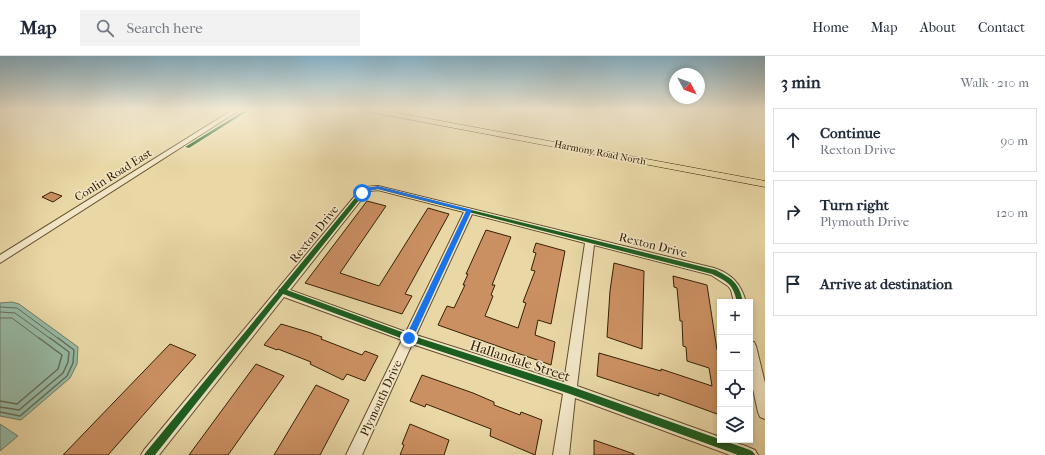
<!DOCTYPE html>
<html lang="en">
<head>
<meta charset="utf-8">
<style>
	:root { --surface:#fff; --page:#f2f2f3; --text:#1f2937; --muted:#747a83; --line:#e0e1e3 }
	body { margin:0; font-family:"IM FELL French Canon",serif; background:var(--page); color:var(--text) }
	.controls { position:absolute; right:12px; bottom:12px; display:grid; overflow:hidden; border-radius:0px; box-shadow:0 2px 6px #0003 }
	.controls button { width:36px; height:36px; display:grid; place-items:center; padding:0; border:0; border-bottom:1px solid var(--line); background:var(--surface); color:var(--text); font:20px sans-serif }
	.compass { position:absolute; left:669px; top:12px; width:36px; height:36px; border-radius:50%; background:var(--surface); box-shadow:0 2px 6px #0003; rotate:131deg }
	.stop { position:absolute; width:12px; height:12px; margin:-9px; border:3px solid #1a73e8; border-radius:50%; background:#fff }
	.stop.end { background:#1a73e8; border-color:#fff; box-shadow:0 1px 4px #0008 }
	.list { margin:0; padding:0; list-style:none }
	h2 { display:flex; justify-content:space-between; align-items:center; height:52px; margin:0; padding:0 16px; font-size:17px }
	h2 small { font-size:13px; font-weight:400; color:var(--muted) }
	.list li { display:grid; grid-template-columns:26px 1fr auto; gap:12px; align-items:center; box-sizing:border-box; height:64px; margin:0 8px 8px; padding:0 8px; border:1px solid var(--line); border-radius:0px }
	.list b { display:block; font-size:15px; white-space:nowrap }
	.list p { margin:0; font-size:13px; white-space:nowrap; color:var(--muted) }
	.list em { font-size:13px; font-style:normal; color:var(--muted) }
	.icon { flex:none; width:22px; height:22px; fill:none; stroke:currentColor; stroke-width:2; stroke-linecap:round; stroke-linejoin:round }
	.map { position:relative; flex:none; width:765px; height:399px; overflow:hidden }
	header { display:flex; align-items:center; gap:24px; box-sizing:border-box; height:56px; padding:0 20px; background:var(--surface); border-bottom:1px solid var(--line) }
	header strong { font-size:19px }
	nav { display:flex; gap:22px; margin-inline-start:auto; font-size:14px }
	.search { width:280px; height:36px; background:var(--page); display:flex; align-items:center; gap:10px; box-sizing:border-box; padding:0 14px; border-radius:0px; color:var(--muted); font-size:15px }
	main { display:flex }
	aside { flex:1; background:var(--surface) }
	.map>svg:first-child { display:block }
	.water { fill:#97baa6; stroke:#707c66 }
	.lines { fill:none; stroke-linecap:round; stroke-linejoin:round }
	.shore-far1 { stroke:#666d56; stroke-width:1 }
	.shore { stroke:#666d56; stroke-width:1.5 }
	.building { fill:#cb9062; stroke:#352005 }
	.minor-casing { stroke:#624e2d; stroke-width:2 }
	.major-casing { stroke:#352005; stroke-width:1 }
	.minor { fill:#f1e5c5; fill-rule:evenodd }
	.major { fill:#e9d7a6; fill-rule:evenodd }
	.cycleway-casing { stroke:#f1e5c5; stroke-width:2 }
	.cycleway { fill:#1b5e20; fill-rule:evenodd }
	.route { fill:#1a73e8 }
	.labels { text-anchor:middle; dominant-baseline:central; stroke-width:3; stroke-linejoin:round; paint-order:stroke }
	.far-street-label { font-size:10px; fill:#352005; stroke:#f1e5c5 }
	.street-label { font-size:12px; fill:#352005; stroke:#f1e5c5 }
	.near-street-label { font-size:14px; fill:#352005; stroke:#f1e5c5 }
</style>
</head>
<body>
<header>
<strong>Map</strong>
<div class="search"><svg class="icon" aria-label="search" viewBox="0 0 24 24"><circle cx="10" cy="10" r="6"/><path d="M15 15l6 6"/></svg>Search here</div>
<nav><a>Home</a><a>Map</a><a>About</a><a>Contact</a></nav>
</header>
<main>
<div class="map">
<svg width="765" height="399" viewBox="0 0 765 399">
	<rect width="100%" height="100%" fill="#e9d7a6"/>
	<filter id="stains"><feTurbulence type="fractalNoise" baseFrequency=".005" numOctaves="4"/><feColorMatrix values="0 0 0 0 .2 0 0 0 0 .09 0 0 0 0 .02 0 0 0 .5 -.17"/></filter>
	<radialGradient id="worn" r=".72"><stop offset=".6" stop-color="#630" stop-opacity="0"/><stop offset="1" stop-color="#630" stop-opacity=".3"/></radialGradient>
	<!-- water -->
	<path class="water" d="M12,246L19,248L78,291L77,308L70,322L21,364L0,360V247Z
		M0,368L18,380L0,395Z"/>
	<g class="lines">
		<!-- shore-far1 -->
		<path class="shore-far1" d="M0,251L17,252L59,283
			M0,256L15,257L51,283
			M0,262H12L40,283"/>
		<!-- shore -->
		<path class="shore" d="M0,345L17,348L58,313L62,299L39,282
			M0,351L19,354L63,317L68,306L69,296L50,282
			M0,356L20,360L67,320L73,307L74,294L58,282"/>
	</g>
	<!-- building -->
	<path class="building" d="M51,136L62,140L53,146L42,141Z
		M367,145L386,150L340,217L379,230L428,152L449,158L405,238L412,240L402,258L305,227Z
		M486,174L511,181L492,229H495L491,239L493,240L485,260L518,272L526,247L523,246L535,215L531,214L536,197L533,196L536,187L565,195L551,268L538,264L535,279L555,286L551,309L438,269L447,250L454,252L465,229H463L468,218H466Z
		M614,207L644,215L642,293L607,281L610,235Z
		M673,220L707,229L717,294L720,295V359L659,337V340L597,320L599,297L661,315V313L712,330L709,312L687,305L686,291L683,290L682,265H680L677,232L674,231Z
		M281,268L308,276L322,281L321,283L362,299L365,295L378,300L365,325L347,318L343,324L310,308L311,306L278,293L277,294L264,289Z
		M170,288L196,299L108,399H63Z
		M256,308L284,320L228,399H189Z
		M422,319L473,337L494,346V349L520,359L521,356L542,364L535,399L490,380L491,373L426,348L425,351L410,345Z
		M316,329L349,344L320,399H274Z
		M410,368L449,384L444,399H400L404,389L402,388Z
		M594,384L634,398V399H594Z"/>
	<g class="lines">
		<!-- minor casing -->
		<g class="minor-casing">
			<path id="minor" d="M234,53H241L0,207V199Z
				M378,130L714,212C732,218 741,228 746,246H734L731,234L728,230L711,219L594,189L577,330L720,381V384C732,384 744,389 755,394L758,399H730L575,342L569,399H553L563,338L412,288L362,399H346L402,284L284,241L159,399H141L144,394L359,135L365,131ZM378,134L464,156L406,276L290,234L365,139L370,135ZM472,158L585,187L564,326L416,279Z
				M750,285L754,286L756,290L765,327V363L760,361L758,356L750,319Z"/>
		</g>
		<!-- major casing -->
		<g class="major-casing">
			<path id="major" d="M361,53H376L765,125V131L365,55Z"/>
		</g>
		<!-- minor -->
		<use href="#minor" class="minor"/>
		<!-- major -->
		<use href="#major" class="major"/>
		<!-- cycleway casing -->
		<g class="cycleway-casing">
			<path id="cycleway" d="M247,53H251L189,92L185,91Z
				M378,131L716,214C733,223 739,227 743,246H737C733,228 728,226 712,218L378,133L369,134L364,138L287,234L410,279L570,330L750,394L753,396L755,399H738L570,338L406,284L283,238L155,399H144L146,396L278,236L279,233H280L360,136L366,132Z"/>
		</g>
		<!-- cycleway -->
		<use href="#cycleway" class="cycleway"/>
	</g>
	<!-- sky -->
	<linearGradient id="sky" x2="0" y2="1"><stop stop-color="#87b6ce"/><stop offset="0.49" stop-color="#f5edd7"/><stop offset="1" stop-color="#f5edd7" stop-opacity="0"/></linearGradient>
	<rect width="765" height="109" fill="url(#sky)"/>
	<!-- route -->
	<path class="route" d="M378,130L472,154L413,282L409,286L405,282L466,155L378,133L369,135L362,139L359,137L366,132Z"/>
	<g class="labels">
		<!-- far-street labels -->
		<g class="far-street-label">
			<text transform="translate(600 97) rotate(11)">Harmony Road North</text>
		</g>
		<!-- street labels -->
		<g class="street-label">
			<text transform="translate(113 119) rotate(-32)">Conlin Road East</text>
			<text transform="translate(314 178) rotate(-51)">Rexton Drive</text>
			<text transform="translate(653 189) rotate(14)">Rexton Drive</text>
			<text transform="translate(381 342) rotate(-65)">Plymouth Drive</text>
		</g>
		<!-- near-street labels -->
		<g class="near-street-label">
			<text transform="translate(520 305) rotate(18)">Hallandale Street</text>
		</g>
	</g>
	<rect width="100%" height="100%" filter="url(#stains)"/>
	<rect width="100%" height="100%" fill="url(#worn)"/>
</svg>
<div class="controls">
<button>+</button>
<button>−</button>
<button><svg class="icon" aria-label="locate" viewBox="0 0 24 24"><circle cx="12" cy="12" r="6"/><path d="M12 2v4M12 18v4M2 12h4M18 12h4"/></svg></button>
<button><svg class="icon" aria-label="layers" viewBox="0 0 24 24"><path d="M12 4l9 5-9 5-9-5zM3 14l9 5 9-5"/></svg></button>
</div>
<svg class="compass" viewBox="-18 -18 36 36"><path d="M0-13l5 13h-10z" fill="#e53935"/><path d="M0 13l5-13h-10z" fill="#747a83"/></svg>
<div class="stop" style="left:362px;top:137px"></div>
<div class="stop end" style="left:409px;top:282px"></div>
</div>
<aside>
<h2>3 min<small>Walk · 210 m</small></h2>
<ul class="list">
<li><svg class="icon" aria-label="ahead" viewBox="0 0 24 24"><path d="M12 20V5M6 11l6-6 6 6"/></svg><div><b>Continue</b><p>Rexton Drive</p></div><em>90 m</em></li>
<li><svg class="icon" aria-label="right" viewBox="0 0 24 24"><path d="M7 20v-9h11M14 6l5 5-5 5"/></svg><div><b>Turn right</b><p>Plymouth Drive</p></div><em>120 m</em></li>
<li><svg class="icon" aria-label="arrive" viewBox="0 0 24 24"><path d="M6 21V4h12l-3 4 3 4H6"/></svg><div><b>Arrive at destination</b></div></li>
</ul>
</aside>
</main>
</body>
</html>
